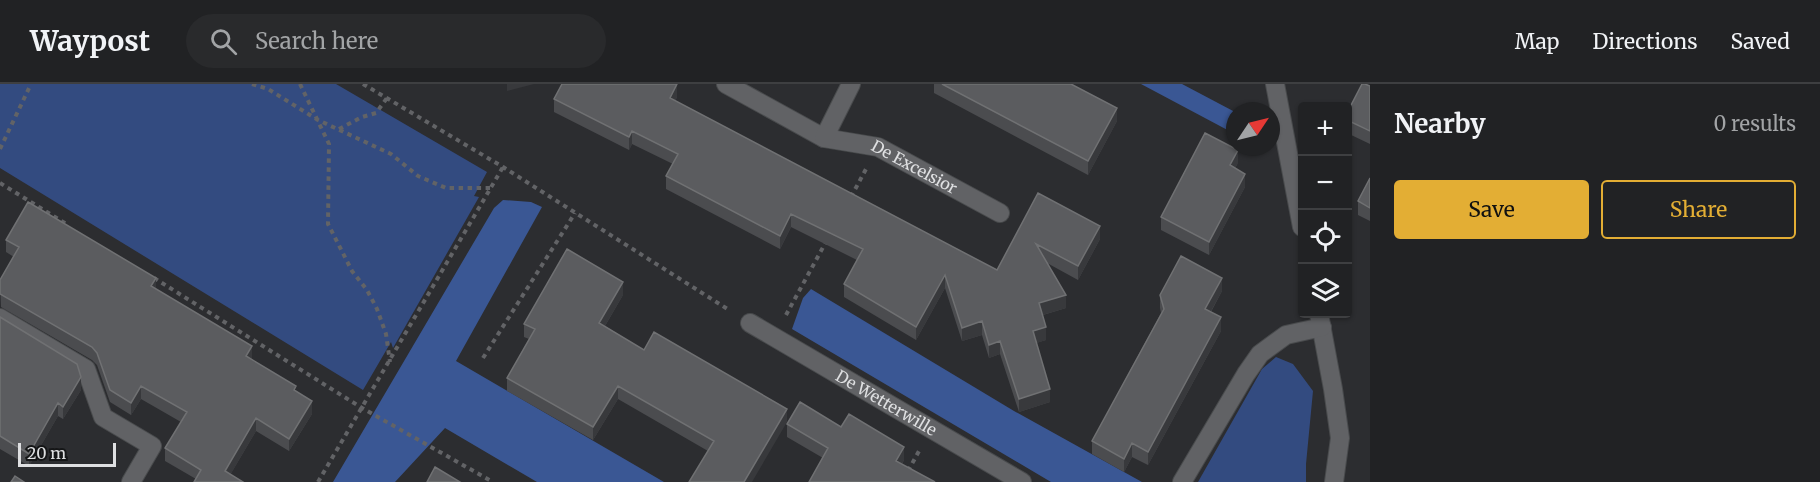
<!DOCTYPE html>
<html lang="en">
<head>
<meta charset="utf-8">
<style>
	:root { --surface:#212224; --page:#292a2c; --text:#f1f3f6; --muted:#a2a4a6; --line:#3e3f41; --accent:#e3ae34 }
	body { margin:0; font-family:Merriweather,serif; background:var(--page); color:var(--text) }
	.controls { position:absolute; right:18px; top:18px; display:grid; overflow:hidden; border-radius:6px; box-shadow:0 2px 4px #0004 }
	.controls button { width:54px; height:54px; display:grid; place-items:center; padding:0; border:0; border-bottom:2px solid var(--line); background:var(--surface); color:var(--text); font:30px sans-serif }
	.compass { position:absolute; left:1226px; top:18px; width:54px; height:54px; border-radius:50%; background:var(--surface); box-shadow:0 2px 4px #0004; rotate:55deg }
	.scale { position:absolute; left:18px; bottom:15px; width:98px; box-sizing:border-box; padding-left:6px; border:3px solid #dfe0e2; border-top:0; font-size:16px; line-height:21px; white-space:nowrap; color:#dfe0e2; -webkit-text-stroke:4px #151617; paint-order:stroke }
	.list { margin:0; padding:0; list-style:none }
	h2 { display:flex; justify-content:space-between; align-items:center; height:78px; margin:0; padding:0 24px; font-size:26px }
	h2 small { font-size:20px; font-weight:400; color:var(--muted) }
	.actions { display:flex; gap:12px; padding:18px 24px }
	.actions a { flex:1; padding:14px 0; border:2px solid var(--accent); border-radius:6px; text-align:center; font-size:21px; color:var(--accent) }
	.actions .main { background:var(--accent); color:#111 }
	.icon { flex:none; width:33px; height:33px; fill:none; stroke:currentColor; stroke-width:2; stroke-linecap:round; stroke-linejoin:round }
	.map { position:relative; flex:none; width:1370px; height:398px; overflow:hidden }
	header { display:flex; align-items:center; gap:36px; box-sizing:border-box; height:84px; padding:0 30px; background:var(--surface); border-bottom:2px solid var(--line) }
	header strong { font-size:28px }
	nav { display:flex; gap:33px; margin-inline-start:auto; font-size:21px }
	.search { width:420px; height:54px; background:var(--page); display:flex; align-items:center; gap:15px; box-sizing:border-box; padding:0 21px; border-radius:33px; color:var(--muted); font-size:22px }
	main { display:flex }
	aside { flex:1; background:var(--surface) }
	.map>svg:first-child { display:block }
	.green { fill:#334b80 }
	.forest { fill:#3a5794 }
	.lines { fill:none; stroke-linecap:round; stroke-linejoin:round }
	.street-casing { stroke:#494b4d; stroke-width:20 }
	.path { stroke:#626366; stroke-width:4; stroke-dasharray:4.5 4.5; stroke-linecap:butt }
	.street { stroke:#616265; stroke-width:18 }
	.wall { fill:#4b4c4f }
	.shaded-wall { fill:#38393c }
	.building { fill:#5b5c5f; stroke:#707173; stroke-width:1.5 }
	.labels { text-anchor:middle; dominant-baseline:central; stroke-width:4.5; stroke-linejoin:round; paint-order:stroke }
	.street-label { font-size:16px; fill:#dfe0e2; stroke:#151617 }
</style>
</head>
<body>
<header>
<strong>Waypost</strong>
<div class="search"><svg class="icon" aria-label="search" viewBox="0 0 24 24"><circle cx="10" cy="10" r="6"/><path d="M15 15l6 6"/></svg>Search here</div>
<nav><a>Map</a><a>Directions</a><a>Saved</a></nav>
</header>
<main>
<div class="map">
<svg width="1370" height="398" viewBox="0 0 1370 398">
	<rect width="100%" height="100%" fill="#2c2d30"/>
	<!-- green -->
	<path class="green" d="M0,0H336L487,88L474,112L479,113L393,264L391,258L363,306L0,84Z
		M1276,273L1293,280L1313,307L1306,380V398H1198L1262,285Z"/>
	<!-- forest -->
	<path class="forest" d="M1141,0H1182L1235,28V50Z
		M503,116L531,118L542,123L456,277L664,398H537L445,344L395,398H333L494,124Z
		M811,205L1014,327L1142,398H1051L792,245L803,214Z"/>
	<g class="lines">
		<!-- street casing -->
		<g class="street-casing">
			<g id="street">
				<path id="s1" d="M726,0L824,54L878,63L1000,129"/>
				<path d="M1275,0L1302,143"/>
				<path d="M824,54L851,0"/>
				<path d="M1319,230L1333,305L1340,354L1334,398"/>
				<path d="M0,234L86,285L103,333L152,362L131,398"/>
				<path id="s2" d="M750,239L1022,398"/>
				<path d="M1182,398L1246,290L1260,270L1286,251L1322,243"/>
			</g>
		</g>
		<!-- path -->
		<path class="path" d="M252,0L268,5L318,36L391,70L418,92L446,104H490
			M300,0L329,60L328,140L352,187L367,206L377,225L386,250L390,278
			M363,0L503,83L729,226
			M339,45L362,33L376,29L387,14
			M0,65L31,0
			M0,99L68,141
			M851,113L866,85
			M154,194L362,324L493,398
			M786,231L827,156
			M483,274L575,129
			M908,387L919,367
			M318,398L503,83"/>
		<!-- street -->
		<use href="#street" class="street"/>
	</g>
	<!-- wall -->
	<path class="wall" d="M934,0H1071L1117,37L1088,91L934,9Z
		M1370,2V60L1347,49V29Z
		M677,13L675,17L997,186L1038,109L1100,155L1078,196L1047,179L1066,224L1043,231L1046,256L1036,259L1050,318L1019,328L1000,270L989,274L982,251L962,257L945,204L916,256L844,213V200L857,176L791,143L780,165L666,105V92L673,80L632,60L629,66L554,28V15Z
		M1238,79L1235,84L1245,103L1209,171L1161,146V133Z
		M1370,94V137L1358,131V117Z
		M6,156L156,205L252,274L251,275L296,307L312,330L289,367L256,347L230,391L196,395L165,377V364L181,338L141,315L131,331L110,318L97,281L92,276L1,223L0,196L14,173L6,168Z
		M1222,207L1211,228L1221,247L1148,381L1132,373L1124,388L1092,370V357L1161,229L1160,224V211Z
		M623,211L605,242L644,266L787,338L708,367L618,315L593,356L507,307V294L529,255L524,253V240Z
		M0,233L81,306L63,335L58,332L29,382L0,365Z
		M787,340L841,343L904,376L902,380L823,374L787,353Z"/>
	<!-- shaded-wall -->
	<path class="shaded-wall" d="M507,0H534L507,7Z
		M677,0V13L670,27V14Z
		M1117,24V37L1088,91V77Z
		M632,47V60L629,66V53Z
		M1238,66V79L1230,94V81Z
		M1245,90V103L1209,171V158Z
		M791,130V143L780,165V152Z
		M1100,142V155L1078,196V182Z
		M945,191V204L916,256V243Z
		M156,194V206L151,202Z
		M1222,194V207L1205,238V225Z
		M623,198V211L599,252V239Z
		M1066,211V224L1039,232V219Z
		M1221,233V247L1148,381V368Z
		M982,237V251L962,257V244Z
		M1046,243V256L1033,260V247Z
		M1000,257V270L989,274V261Z
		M252,262V274L246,285V272Z
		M81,293V306L63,335V323Z
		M141,302V315L131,331V319Z
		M618,302V315L593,356V343Z
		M1050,305V318L1019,328V315Z
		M312,317V330L289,367V355Z
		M58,319V332L29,382V370Z
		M787,325V338L752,398H744Z
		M256,334V347L226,398L225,387Z
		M1132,359V373L1124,388V375Z
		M904,363V376L896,390V377Z"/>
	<!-- building -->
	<path class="building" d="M562,0H677L670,14L997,186L1038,109L1100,142L1078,182L1036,160L1066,211L1039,219L1046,243L1033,247L1050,305L1019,315L1000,257L989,261L982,237L962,244L945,191L916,243L844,200L863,165L791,130L780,152L666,92L678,70L632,47L629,53L554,15Z
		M942,0H1071L1117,24L1088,77Z
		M1362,0H1365L1370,2V47L1347,36V29Z
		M1205,49L1238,66L1230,81L1245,90L1209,158L1161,133Z
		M1370,94V124L1358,117Z
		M28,118L156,194L151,202L252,262L246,272L296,302L294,306L312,317L289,355L256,334L225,387L243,398H194L201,386L165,364L187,328L141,302L131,319L110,306L97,269L92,263L0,210V196L19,163L6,156Z
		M567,165L623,198L599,239L644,266L654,248L787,325L744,398H689L714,357L618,302L593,343L507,294L535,245L524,240Z
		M1181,172L1222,194L1205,225L1221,233L1148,368L1132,359L1124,375L1092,357L1164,225L1160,211Z
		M0,233L77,280L81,293L63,323L58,319L29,370L0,352Z
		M800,318L841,343L849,330L904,363L896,377L935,398H809L828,364L787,340Z
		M435,383L460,398H427Z
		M15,392L24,398H11Z"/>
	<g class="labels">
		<!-- street labels -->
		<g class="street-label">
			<text stroke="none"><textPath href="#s1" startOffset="208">De Excelsior</textPath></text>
			<text stroke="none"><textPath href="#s2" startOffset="158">De Wetterwille</textPath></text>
		</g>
	</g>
</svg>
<div class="controls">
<button>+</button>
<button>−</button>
<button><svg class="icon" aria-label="locate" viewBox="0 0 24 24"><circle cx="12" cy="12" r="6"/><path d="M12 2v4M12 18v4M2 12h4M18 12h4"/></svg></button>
<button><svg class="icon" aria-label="layers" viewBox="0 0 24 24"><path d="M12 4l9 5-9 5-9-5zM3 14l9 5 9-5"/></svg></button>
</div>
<svg class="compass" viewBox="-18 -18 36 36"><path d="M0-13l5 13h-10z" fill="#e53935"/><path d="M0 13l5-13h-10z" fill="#a2a4a6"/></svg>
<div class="scale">20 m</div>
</div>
<aside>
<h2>Nearby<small>0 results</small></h2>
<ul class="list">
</ul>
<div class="actions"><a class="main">Save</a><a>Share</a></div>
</aside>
</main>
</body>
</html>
